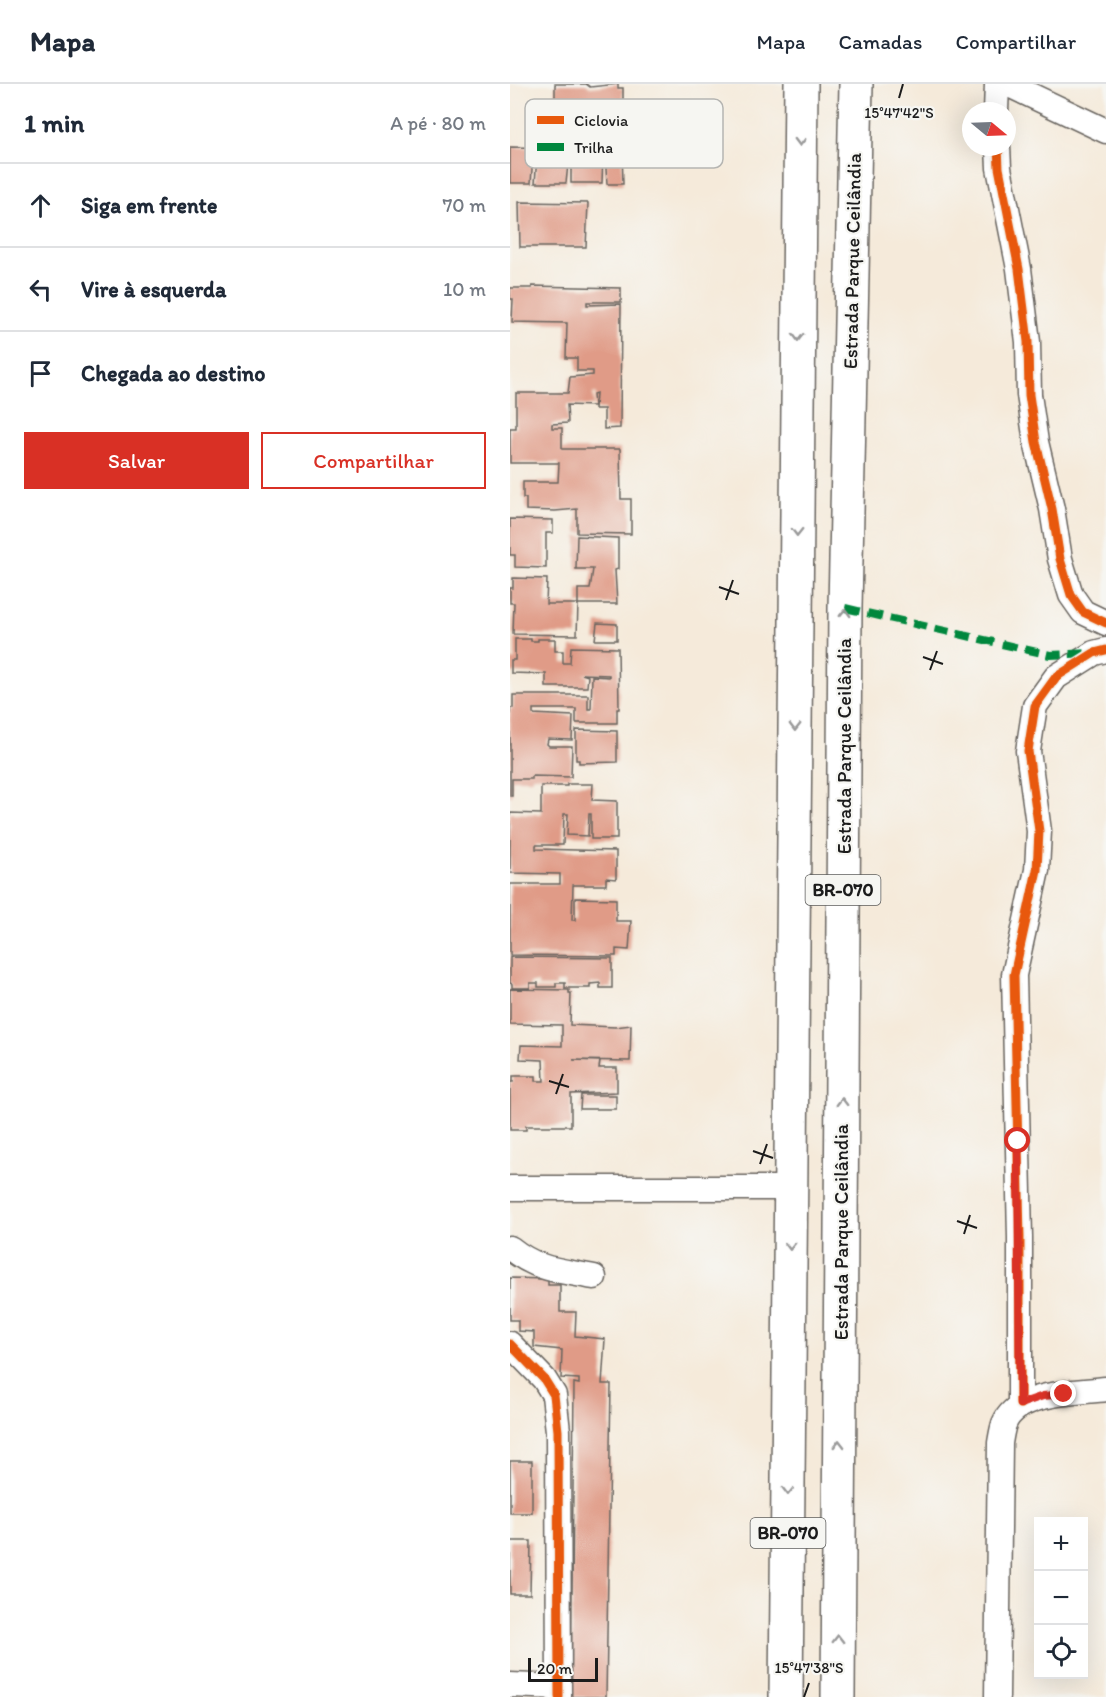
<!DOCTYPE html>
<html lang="pt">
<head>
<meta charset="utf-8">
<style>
	:root { --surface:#fff; --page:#f2f2f3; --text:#1f2937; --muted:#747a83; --line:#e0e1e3; --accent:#d93025 }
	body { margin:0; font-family:Itim,sans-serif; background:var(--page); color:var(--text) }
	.controls { position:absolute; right:18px; bottom:18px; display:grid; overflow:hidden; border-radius:0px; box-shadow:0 6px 24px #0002 }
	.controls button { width:54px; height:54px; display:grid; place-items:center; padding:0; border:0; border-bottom:2px solid var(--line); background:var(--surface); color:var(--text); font:30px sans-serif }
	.compass { position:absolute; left:452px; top:18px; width:54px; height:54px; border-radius:50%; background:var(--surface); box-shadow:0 6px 24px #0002; rotate:109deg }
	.scale { position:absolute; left:18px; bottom:15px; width:70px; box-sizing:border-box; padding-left:6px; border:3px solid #1c1c1c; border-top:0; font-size:16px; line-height:21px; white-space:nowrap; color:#1c1c1c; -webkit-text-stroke:4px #f6f6f2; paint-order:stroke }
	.stop { position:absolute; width:18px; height:18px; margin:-14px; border:4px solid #d93025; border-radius:50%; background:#fff }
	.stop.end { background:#d93025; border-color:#fff; box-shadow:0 2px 6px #0008 }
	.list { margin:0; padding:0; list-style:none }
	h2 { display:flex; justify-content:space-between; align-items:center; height:78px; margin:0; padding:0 24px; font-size:26px }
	h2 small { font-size:20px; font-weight:400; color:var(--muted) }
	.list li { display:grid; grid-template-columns:39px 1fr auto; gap:18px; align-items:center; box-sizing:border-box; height:84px; padding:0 24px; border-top:2px solid var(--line) }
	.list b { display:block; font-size:22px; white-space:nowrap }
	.list em { font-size:20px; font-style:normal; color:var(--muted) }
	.actions { display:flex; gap:12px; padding:18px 24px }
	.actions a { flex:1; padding:14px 0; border:2px solid var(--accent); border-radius:0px; text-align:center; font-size:21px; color:var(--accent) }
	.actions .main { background:var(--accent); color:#fff }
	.icon { flex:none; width:33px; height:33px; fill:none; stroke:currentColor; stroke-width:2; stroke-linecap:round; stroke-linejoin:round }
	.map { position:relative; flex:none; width:596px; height:1613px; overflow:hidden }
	header { display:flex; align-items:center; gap:36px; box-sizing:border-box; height:84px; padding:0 30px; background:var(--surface); border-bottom:2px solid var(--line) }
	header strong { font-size:28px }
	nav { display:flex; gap:33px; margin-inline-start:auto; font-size:21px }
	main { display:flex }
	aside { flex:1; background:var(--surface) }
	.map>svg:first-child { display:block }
	.building { fill:#e09b87 }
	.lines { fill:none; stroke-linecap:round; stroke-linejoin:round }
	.minor-casing { stroke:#68645e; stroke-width:27 }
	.highway-casing { stroke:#68645e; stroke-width:36 }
	.minor { stroke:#fff; stroke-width:24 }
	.highway { stroke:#fff; stroke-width:33 }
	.quiet { stroke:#00873e; stroke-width:8; stroke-dasharray:15 8; stroke-linecap:butt }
	.cycleway-casing { stroke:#f6f6f2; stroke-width:13 }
	.cycleway { stroke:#e8590c; stroke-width:9 }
	.oneway { stroke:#999 }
	.route { stroke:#d93025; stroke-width:8 }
	.ticks { fill:none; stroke:#1c1c1c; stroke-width:2 }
	.labels { text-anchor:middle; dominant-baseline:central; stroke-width:4.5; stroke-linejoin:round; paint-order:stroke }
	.shield { fill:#f6f6f2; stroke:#5d5d5c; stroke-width:1.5 }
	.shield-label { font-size:18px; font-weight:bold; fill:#1c1c1c }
	.street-label { font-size:20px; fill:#1c1c1c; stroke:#f6f6f2 }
	.key { fill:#f6f6f2; stroke:#b5b5b2; stroke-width:1.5 }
	.key-label { font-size:16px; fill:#1c1c1c }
	.ticks-label { font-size:15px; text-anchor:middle; fill:#1c1c1c; stroke:#f6f6f2; stroke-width:4.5; stroke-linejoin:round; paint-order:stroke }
</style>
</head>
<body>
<header>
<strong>Mapa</strong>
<nav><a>Mapa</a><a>Camadas</a><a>Compartilhar</a></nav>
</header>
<main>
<aside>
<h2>1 min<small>A pé · 80 m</small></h2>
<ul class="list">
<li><svg class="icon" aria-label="ahead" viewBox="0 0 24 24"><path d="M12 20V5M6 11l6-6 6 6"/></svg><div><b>Siga em frente</b></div><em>70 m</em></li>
<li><svg class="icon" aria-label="left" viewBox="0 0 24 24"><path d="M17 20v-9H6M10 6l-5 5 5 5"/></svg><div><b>Vire à esquerda</b></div><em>10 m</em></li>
<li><svg class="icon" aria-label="arrive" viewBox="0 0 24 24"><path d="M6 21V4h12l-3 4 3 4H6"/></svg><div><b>Chegada ao destino</b></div></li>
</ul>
<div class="actions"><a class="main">Salvar</a><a>Compartilhar</a></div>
</aside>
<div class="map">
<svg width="596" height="1613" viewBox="0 0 596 1613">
	<rect width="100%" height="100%" fill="#f6f6f2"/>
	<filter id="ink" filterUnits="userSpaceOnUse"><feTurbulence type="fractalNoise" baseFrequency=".0167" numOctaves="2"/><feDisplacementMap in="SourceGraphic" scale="12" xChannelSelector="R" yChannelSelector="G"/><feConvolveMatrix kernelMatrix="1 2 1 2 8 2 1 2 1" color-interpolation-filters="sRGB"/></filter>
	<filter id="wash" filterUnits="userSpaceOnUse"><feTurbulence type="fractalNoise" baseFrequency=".008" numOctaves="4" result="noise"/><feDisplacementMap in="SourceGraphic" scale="24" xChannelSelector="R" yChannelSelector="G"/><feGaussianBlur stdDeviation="1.35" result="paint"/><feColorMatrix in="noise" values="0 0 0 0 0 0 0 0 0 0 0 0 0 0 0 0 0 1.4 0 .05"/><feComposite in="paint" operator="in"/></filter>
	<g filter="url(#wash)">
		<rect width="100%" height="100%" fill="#f5eada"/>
		<g id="blocks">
			<!-- building -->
			<path class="building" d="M45,0H76L80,3L108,0V4H113V29H45Z
				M53,31L79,32L78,49H84L85,40H80L81,33H111V54H107V61L85,60V64L112,65L113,100H97L95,70H93L92,99H61V71H59L56,99H25L27,72L23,71L21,99H0V63L52,64Z
				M9,118L78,119L76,163H10Z
				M22,202L111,204V218H77V221L111,220L110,344L94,345V325H85L86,309L83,310L84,322L57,321L58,339L42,340V344H52V365H110L111,415H121V450L67,449V425L45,427L16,426V414H13V398H48L49,379H0V344H6V309H58L60,293L83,291V287H67V274H56L57,239L2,238L3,215H0V204H22Z
				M0,435L43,436V449H36V484L5,483V471H0Z
				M67,452L108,454V485L105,486L107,520H68V505H80L83,485H66Z
				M3,494L37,495L36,520H68L67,551L3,550L4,519H0V504H3Z
				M87,539L107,540V556H85Z
				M5,555H21V557H28V555H45V567H53V579H60L61,563L108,564L109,625H107V639H66V625H23V630L63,632L62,656L38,655L37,660L39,662H62L61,693L22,692V695H2V712H0V624H3V611H78V625H81L82,592L99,593V591L72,590L78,592L77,603H36V590L1,589V576H5Z
				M66,646L107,647V678L69,679V676H66Z
				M57,700H83L82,716L107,717V755H81V730H79L78,752L57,751L58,730H54L53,761H26V765L106,767V795L96,794V801H63L62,836H65V814L106,815V837H121L119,866L106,865V872L0,871V800H50V790L0,789V729L31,730V702H57Z
				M0,873L102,874V904H90V899L80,900V904H55V899H46V903H28V899H20V904H2V900L0,899Z
				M0,905L59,906V909H61L60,941L105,943L121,941L120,977L63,976L90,977L89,984H107V1008L61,1010V1042H16V1046H0V998H3V992H26V997H34L33,976L10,975L11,961L52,962V941L0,940Z
				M71,1011H106V1025H70Z
				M0,1194L35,1195L38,1196V1201H50V1228H66L65,1252L95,1255L92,1300H101L96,1613H61L64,1299L69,1300V1295L51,1294L52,1266L24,1263V1248L8,1247V1236H0Z
				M0,1377H22V1429H0Z
				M0,1457H21L20,1510H0Z"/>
		</g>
	</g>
	<g filter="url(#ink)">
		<use href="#blocks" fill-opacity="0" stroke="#68645e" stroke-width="1.5"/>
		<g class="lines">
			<!-- minor casing -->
			<g class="minor-casing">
				<path id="minor" d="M497,0L596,47
					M486,27L487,0
					M488,63L489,84L509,185L518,258L519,311L526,358L542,425L550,475L561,511L573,528L596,539
					M0,1104H281
					M0,1164C29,1187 49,1186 84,1193
					M0,1260L34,1295L44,1311L48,1347L49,1613
					M510,1320V1153L504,891L527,786L529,747L518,667L525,622L546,593L584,569L596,566
					M0,1601L48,1603
					M487,1613L490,1359C491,1353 492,1346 494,1340C507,1307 566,1309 596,1305"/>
			</g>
			<!-- highway casing -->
			<g class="highway-casing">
				<path id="highway" d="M276,1613L291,0
					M328,1613L335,524L346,0"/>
			</g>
			<!-- minor -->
			<use href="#minor" class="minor"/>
			<!-- highway -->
			<use href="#highway" class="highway"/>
			<!-- quiet -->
			<path class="quiet" d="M335,524L540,571L579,569"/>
			<!-- cycleway casing -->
			<g class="cycleway-casing">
				<path id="cycleway" d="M488,63L489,84L509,185L518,258L519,311L526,358L542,425L550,475L561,511L573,528L596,539
					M0,1260L34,1295L44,1311L48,1347L49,1613
					M510,1320V1153L504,891L527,786L529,747L518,667L525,622L546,593L584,569L596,566"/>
			</g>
			<!-- cycleway -->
			<use href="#cycleway" class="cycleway"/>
		</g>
		<!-- one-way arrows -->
		<defs><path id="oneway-chevron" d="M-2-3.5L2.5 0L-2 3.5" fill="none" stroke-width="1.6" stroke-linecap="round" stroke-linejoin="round" transform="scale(1.5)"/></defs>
		<g class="oneway">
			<use href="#oneway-chevron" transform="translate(290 58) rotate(91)"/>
			<use href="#oneway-chevron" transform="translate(288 253) rotate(91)"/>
			<use href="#oneway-chevron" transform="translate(287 448) rotate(91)"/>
			<use href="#oneway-chevron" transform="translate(335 529) rotate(-89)"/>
			<use href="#oneway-chevron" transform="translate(285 643) rotate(91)"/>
			<use href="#oneway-chevron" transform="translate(332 1018) rotate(-90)"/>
			<use href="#oneway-chevron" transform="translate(280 1162) rotate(91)"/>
			<use href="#oneway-chevron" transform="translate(329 1360) rotate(-90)"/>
			<use href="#oneway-chevron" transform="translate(278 1407) rotate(91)"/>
			<use href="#oneway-chevron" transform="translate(328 1555) rotate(-90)"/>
		</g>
	</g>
	<g class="lines" filter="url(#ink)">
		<!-- route -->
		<path class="route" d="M508,1057L510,1320L533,1312L554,1310"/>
	</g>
	<!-- ticks -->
	<path class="ticks" d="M389,14L393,0M209,503L229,510M216,516L223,496M413,573L433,580M420,586L427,567M39,997L59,1003M46,1010L53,990M243,1067L263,1074M250,1080L257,1060M447,1137L467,1144M454,1150L460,1131M294,1613L299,1599"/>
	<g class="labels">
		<!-- shield labels -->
		<g class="shield">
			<rect x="295.5" y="791" width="75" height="30" rx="4.5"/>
			<rect x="240.5" y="1434" width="75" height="30" rx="4.5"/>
		</g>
		<g class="shield-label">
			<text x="333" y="806">BR-070</text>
			<text x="278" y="1449">BR-070</text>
		</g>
		<!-- street labels -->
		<g class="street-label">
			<text transform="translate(342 177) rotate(-89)">Estrada Parque Ceilândia</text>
			<text transform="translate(334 662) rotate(-90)">Estrada Parque Ceilândia</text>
			<text transform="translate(331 1148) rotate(-90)">Estrada Parque Ceilândia</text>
		</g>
	</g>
	<!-- legend -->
	<rect x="15" y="15" width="198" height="69" rx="9" class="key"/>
	<rect x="27" y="32" width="27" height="8" fill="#e8590c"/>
	<rect x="27" y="59" width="27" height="8" fill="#00873e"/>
	<g class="key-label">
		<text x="64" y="42">Ciclovia</text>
		<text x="64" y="69">Trilha</text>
	</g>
	<g class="ticks-label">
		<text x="389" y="34">15°47'42"S</text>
		<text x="299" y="1589">15°47'38"S</text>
	</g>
</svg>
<div class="controls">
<button>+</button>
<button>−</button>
<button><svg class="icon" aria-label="locate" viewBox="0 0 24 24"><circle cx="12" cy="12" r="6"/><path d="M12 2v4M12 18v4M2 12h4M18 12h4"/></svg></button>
</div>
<svg class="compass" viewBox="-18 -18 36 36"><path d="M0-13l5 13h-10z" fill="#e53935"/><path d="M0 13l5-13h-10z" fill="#747a83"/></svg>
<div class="scale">20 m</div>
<div class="stop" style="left:508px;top:1057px"></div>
<div class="stop end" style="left:554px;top:1310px"></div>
</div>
</main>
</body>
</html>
